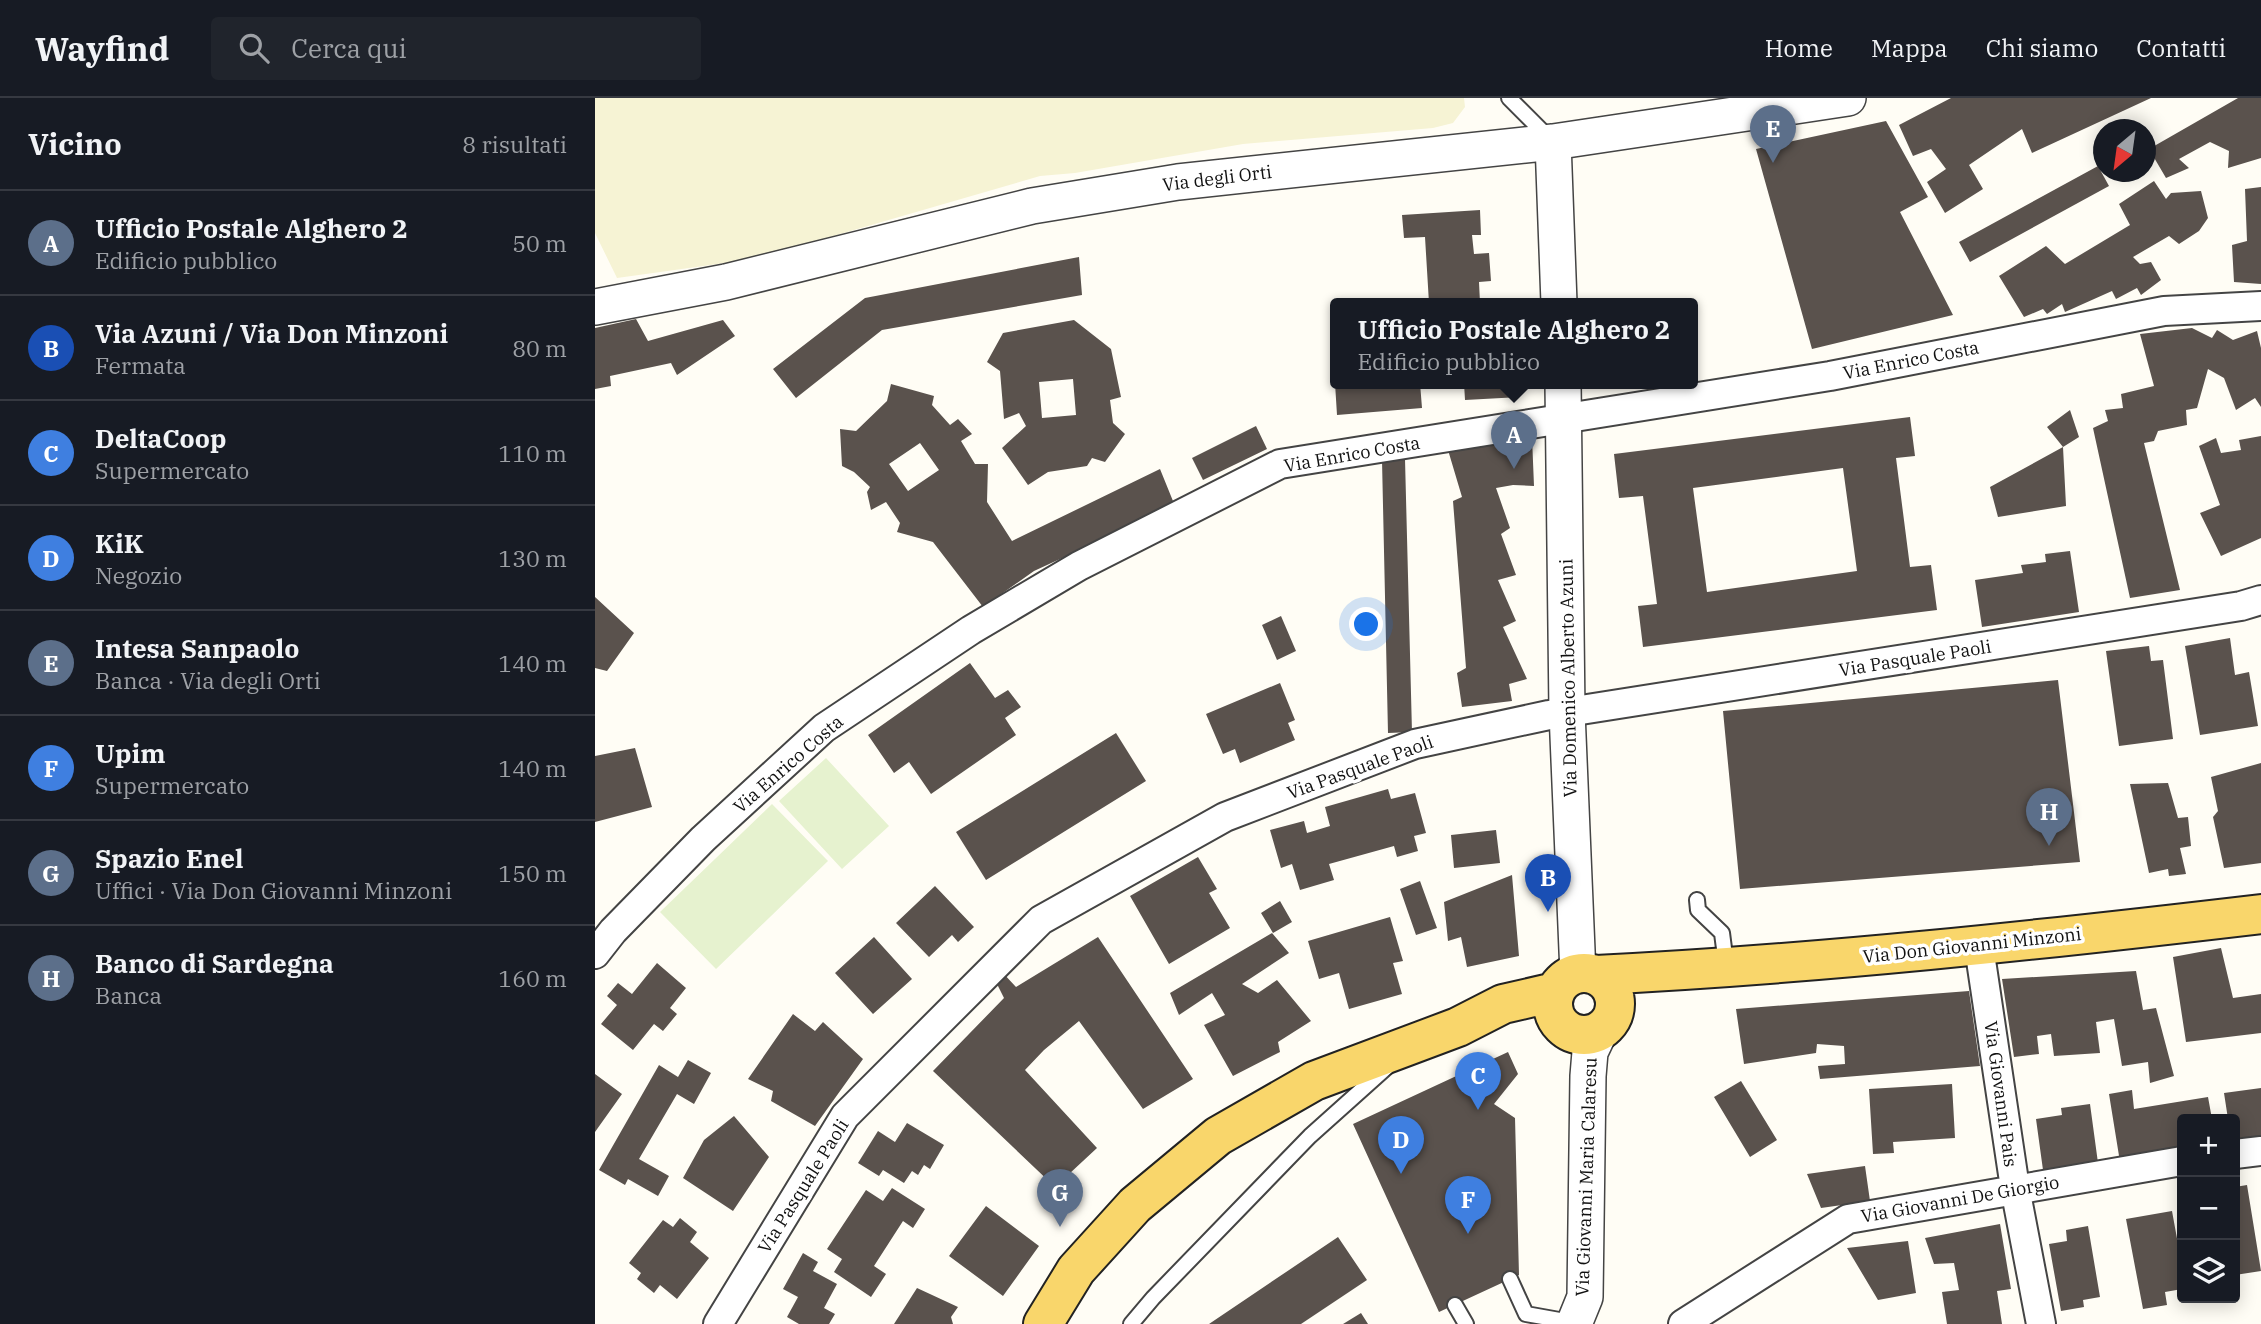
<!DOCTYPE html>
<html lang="it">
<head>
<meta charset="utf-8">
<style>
	:root { --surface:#171b24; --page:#20242c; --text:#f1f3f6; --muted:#9ea1a6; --line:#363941; --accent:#db2777 }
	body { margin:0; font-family:"IBM Plex Serif",serif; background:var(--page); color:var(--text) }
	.controls { position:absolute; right:21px; bottom:21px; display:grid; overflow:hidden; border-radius:7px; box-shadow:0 4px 18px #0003 }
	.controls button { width:63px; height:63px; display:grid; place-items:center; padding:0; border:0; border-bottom:2px solid var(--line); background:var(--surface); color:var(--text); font:35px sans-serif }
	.compass { position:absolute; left:1498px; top:21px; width:63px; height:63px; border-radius:50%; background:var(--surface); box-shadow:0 4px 18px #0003; rotate:209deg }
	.you { position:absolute; left:772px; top:527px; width:24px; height:24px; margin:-18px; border:5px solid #fff; border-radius:50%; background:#1a73e8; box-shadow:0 0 0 10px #1a73e833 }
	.badge { display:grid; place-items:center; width:46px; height:46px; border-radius:50%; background:var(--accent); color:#fff; font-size:23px; font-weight:700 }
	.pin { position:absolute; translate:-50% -58px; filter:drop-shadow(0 2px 4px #0008) }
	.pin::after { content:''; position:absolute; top:37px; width:24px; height:21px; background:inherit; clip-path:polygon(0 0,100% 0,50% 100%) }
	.popup { position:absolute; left:735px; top:200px; width:368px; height:91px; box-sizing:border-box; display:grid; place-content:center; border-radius:7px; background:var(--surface); filter:drop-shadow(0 2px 5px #0005); font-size:23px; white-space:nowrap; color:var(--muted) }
	.popup b { font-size:26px; color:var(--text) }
	.popup::after { content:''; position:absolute; left:50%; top:100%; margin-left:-14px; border:14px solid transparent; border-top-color:var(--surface) }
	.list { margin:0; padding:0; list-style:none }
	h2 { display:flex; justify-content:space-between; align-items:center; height:91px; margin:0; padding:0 28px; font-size:30px }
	h2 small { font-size:23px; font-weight:400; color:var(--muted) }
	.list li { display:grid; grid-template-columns:46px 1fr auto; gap:21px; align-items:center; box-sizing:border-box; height:105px; padding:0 28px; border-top:2px solid var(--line) }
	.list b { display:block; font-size:26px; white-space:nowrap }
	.list p { margin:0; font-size:23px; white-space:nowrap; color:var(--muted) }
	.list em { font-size:23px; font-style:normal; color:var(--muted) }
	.icon { flex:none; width:38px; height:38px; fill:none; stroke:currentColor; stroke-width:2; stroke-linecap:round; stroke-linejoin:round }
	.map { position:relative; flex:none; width:1666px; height:1226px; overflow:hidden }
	header { display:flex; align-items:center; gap:42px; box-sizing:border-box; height:98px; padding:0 35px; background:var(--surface); border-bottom:2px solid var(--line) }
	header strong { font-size:33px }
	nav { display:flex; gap:38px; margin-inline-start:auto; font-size:24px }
	.search { width:490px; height:63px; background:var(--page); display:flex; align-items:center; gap:18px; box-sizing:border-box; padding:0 24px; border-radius:7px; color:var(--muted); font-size:26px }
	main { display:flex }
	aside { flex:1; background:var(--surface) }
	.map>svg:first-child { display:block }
	.farmland { fill:#f6f3d4 }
	.pitch { fill:#e6f2cf }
	.building { fill:#5a524d; fill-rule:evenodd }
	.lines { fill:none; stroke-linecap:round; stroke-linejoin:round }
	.service-casing { stroke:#444; stroke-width:18 }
	.minor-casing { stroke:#444; stroke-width:32 }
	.tertiary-casing { stroke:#444; stroke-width:38 }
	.primary-casing { stroke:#222; stroke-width:42 }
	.service { stroke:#fff; stroke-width:14 }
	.minor { stroke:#fff; stroke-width:28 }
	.tertiary { stroke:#fff; stroke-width:35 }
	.primary { stroke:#f9d66b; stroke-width:38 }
	.labels { text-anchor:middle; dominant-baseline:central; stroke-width:7; stroke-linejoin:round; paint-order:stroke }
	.street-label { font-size:18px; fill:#111; stroke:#fff }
</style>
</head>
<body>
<header>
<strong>Wayfind</strong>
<div class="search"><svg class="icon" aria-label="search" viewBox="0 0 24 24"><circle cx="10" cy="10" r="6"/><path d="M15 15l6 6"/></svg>Cerca qui</div>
<nav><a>Home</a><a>Mappa</a><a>Chi siamo</a><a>Contatti</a></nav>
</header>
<main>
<aside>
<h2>Vicino<small>8 risultati</small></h2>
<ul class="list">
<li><span class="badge" style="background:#5c6f8a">A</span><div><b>Ufficio Postale Alghero 2</b><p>Edificio pubblico</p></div><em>50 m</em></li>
<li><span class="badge" style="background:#1a4fb4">B</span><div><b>Via Azuni / Via Don Minzoni</b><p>Fermata</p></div><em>80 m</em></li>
<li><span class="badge" style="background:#3f7fe0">C</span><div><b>DeltaCoop</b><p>Supermercato</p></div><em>110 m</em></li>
<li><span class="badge" style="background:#3f7fe0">D</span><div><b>KiK</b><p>Negozio</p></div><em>130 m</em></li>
<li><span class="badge" style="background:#5c6f8a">E</span><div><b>Intesa Sanpaolo</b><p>Banca · Via degli Orti</p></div><em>140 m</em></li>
<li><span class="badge" style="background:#3f7fe0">F</span><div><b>Upim</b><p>Supermercato</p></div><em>140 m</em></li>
<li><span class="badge" style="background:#5c6f8a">G</span><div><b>Spazio Enel</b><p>Uffici · Via Don Giovanni Minzoni</p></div><em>150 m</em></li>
<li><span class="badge" style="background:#5c6f8a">H</span><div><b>Banco di Sardegna</b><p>Banca</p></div><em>160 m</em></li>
</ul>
</aside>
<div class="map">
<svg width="1666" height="1226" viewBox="0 0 1666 1226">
	<rect width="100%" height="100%" fill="#fffdf5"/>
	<!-- farmland -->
	<path class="farmland" d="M0,0H869L870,9L858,25L838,30L648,46L480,75L445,78L159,161L22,180L0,135Z"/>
	<!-- pitch -->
	<path class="pitch" d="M231,660L294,728L247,771L184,703Z
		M177,706L233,763L121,871L65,814Z"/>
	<!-- building -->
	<path class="building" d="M1356,0H1556L1437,55L1427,31L1374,67L1388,91L1350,115L1332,84L1351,71L1336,51L1318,58L1304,27Z
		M1643,0H1666V60L1633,70L1634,53L1615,44L1584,61L1594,70L1571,80L1554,51Z
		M1291,23L1333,99L1305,114L1358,217L1217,251L1161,51Z
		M1503,68L1514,88L1375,164L1364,144Z
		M1559,83L1571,101L1576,95L1606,93L1613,120L1604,133L1584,146L1574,138L1538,159L1545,166L1556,164L1566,182L1546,197L1542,190L1521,201L1517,193L1470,214L1467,206L1452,216L1448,211L1429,219L1404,178L1451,148L1470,166L1535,127L1524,106Z
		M1666,89V186L1639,184L1637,147L1652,143L1650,91Z
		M885,112L886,137H877L879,156L894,155L896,183L884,184L885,205H834L830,139L809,140L807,117Z
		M484,159L487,197L287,232L201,300L178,271L270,200Z
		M41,221L53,243L128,222L140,238L82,277L76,265L15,278L16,288L0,291V230Z
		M479,222L516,251L526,299L515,302L518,325L530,336L510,364L497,360L492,368L453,374L433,387L407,350L431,328L424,315L409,321L405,273L392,264L408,235ZM478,281L481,317L447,320L444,284Z
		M1597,230L1617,240L1622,232L1638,242L1662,233L1666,250V309L1660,300L1641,312L1629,280L1613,271L1602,310L1591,312L1592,327L1563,333L1559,343L1549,345L1585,492L1535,500L1498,330L1513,323L1510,312L1528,310L1526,296L1559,288L1545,236Z
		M740,285H825L827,310L742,317Z
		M869,285H924L925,299L870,302Z
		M296,286L339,298L337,307L355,327L363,321L377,336L366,343L380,366H393L392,404L417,443L565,371L580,408L439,473L388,509L338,444L302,434L305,425L291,404L276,412L272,394L275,389L259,374L247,368L245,331L261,333L292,303ZM325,345L344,372L313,393L294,366Z
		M1475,312L1484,339L1468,349L1471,408L1403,419L1395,389L1468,349L1452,329Z
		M1315,319L1320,358L1301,360L1315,469L1336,467L1342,512L1048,549L1043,508L1062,506L1048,398L1024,400L1019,356ZM1248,370L1262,473L1112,494L1098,390Z
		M661,328L672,351L608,382L597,360Z
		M1666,338V440L1626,458L1605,415L1625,407L1604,348L1621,340L1626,355L1646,352L1644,342Z
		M937,339L939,388L918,387L901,390L915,430L906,436L921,477L903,482L921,523L908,529L932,581L914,586L917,603L867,609L862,575L871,570L858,403L867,399L853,352Z
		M810,361L817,634L793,635L787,362Z
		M1475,453L1484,514L1387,529L1380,482L1428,475L1426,467L1451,464L1450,456Z
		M0,499L39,535L12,573L0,570Z
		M686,518L701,553L682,562L667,527Z
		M1635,540L1640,577L1654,574L1663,628L1605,637L1590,548Z
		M1554,548L1556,563L1568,562L1578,641L1524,648L1511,553Z
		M375,565L400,600L413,592L426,609L410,620L421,637L336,696L314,664L299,675L273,637Z
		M1463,582L1485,764L1145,791L1128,613Z
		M685,585L700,622L693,625L700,642L645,665L640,651L628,656L611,616Z
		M521,635L551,683L391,782L361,734Z
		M40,650L57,709L0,724V658Z
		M1666,665V765L1629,770L1618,719L1623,713L1616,679Z
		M1573,685L1583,720L1593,719L1596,748L1585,750L1591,776L1574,778L1573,771L1554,775L1535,686Z
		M793,691L796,701L820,695L831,735L819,738L823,753L802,759L799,748L734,766L739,782L705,792L697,766L686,770L675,732L709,723L712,735L735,728L730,709Z
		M901,732L905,765L859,770L856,737Z
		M603,759L622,791L614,795L635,830L574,866L535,798Z
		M917,777L924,858L872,869L866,839L853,843L849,804Z
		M825,783L842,830L821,837L805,791Z
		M340,788L379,829L363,844L357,837L334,859L301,825Z
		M685,803L697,824L678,835L666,815Z
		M795,819L808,863L798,865L807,896L754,911L744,875L724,881L713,843Z
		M677,835L694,855L647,886L663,895L682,882L716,923L683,944L685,954L638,978L609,927L630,917L617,895L584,917L575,895Z
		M279,839L317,881L278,916L240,875Z
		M503,839L598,981L548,1011L484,923L449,952L430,972L502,1050L460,1089L338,973L409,900L399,880L407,874L421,889Z
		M1626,850L1638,900L1666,896V935L1591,944L1578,859Z
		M62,865L91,890L75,910L82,916L68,933L59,926L38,952L6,926L22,907L12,898L23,885L37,896Z
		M1541,873L1548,912L1561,910L1579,978L1555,985L1553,964L1527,968L1519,921L1501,924L1505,955L1459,958L1456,936L1442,938L1444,956L1419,959L1407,881Z
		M1374,893L1385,968L1225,981L1223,968L1250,966L1249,948L1222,946L1221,955L1149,966L1141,911Z
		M198,916L220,933L228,924L268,961L220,1028L176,1003L178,993L153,981Z
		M913,954L923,976L899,1006L920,1020L924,1177L844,1214L758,1026Z
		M93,962L116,975L99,1006L82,996L44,1061L74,1078L63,1098L33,1081L30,1087L4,1072L64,967L83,979Z
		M0,976L27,996L0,1034Z
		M1146,983L1182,1042L1155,1059L1119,999Z
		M1357,986L1360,1040L1298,1044L1299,1055L1278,1056L1274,991Z
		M1666,990V1040L1640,1043V1021H1633L1629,995Z
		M1537,992L1539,1011L1613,999L1617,1021H1587V1054L1525,1064L1514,996Z
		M1495,1006L1503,1065L1448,1072L1441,1021L1467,1017L1466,1010Z
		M139,1018L174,1059L138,1113L88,1080L109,1042Z
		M312,1025L349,1047L335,1071L329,1067L323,1077L317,1073L309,1085L288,1072L284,1078L263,1065L283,1033L300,1044Z
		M1270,1068L1275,1103L1226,1110L1212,1076Z
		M1652,1087L1666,1173L1640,1177V1089Z
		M297,1090L330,1111L318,1130L308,1123L279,1168L291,1176L276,1199L239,1174L247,1161L232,1151L271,1092L288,1103Z
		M391,1108L444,1148L408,1198L354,1158Z
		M1577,1113L1587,1168V1191L1570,1194L1572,1207L1548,1211L1531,1121Z
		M85,1120L102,1134L95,1144L114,1160L82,1201L65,1187L59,1195L42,1181L46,1175L34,1165L68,1122L78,1129Z
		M1405,1126L1416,1191L1402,1193L1407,1226H1352L1347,1194L1364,1192L1359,1165L1339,1166L1330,1140Z
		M1493,1128L1505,1199L1488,1202L1489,1209L1466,1213L1454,1146L1472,1143L1471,1132Z
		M743,1139L772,1182L706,1226H614Z
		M1313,1143L1321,1195L1283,1202L1252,1150Z
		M208,1155L223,1164L218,1173L242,1186L229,1210L240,1216L234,1226H204L192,1219L203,1199L188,1191Z
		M322,1190L363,1209L356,1219L358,1226H299Z
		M766,1215L773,1226H748Z"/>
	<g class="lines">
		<!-- service casing -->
		<g class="service-casing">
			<path id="service" d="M914,0L955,41
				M1102,802L1103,812L1127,835L1131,866
				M915,1181L931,1216L970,1223
				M860,1207L871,1226
				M536,1226L558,1200L715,1038L792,969"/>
		</g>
		<!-- minor casing -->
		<g class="minor-casing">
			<path id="minor" d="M1384,849L1420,1090L1446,1226
				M0,856L18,833L108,741L229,630L376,532L484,468L685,366L1235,278L1569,213L1666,208
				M1640,1056L1666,1053
				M123,1226L250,1018L446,822L630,719L820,646L954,617L1646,508L1666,502
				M1088,1226L1253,1121L1587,1063"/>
		</g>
		<!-- tertiary casing -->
		<g class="tertiary-casing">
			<path id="tertiary" d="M958,44L964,205
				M0,209L131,184L437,108L583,84L958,44L1253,0
				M968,285L972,614L983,876
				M979,1226L990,1199L993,978L995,954L1005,933"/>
		</g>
		<!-- primary casing -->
		<g class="primary-casing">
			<path id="primary" d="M958 906a31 31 0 1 1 62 0a31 31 0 1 1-62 0Z
				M1001,877C1223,866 1445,842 1666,816
				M448,1226L481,1172L540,1107L623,1038L719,983L863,929L908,906L960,894"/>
		</g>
		<!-- service -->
		<use href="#service" class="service"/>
		<!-- minor -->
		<use href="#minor" class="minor"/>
		<!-- tertiary -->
		<use href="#tertiary" class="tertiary"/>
		<!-- primary -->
		<use href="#primary" class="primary"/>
	</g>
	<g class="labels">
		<!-- street labels -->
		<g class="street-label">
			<text transform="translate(622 80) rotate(-7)">Via degli Orti</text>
			<text transform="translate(1316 262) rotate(-11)">Via Enrico Costa</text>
			<text transform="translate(757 356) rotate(-10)">Via Enrico Costa</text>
			<text transform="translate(1320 560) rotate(-9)">Via Pasquale Paoli</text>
			<text transform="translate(973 580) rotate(-91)">Via Domenico Alberto Azuni</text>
			<text transform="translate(193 666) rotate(-41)">Via Enrico Costa</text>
			<text transform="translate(765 669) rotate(-20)">Via Pasquale Paoli</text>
			<text transform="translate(1377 847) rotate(-6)">Via Don Giovanni Minzoni</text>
			<text transform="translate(1406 996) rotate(82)">Via Giovanni Pais</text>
			<text transform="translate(991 1079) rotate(-88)">Via Giovanni Maria Calaresu</text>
			<text transform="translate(208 1088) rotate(-58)">Via Pasquale Paoli</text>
			<text transform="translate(1365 1101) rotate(-10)">Via Giovanni De Giorgio</text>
		</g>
	</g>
</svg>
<div class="controls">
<button>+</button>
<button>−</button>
<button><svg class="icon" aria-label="layers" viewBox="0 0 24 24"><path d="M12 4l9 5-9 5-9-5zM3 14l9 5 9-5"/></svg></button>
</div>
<svg class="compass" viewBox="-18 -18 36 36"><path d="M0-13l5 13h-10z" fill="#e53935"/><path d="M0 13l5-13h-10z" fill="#9ea1a6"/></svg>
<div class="you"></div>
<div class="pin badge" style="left:919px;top:371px;background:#5c6f8a">A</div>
<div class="popup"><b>Ufficio Postale Alghero 2</b>Edificio pubblico</div>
<div class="pin badge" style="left:953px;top:814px;background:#1a4fb4">B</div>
<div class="pin badge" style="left:883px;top:1012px;background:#3f7fe0">C</div>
<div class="pin badge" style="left:806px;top:1076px;background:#3f7fe0">D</div>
<div class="pin badge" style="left:1178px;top:65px;background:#5c6f8a">E</div>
<div class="pin badge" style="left:873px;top:1136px;background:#3f7fe0">F</div>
<div class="pin badge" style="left:465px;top:1129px;background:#5c6f8a">G</div>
<div class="pin badge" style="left:1454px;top:748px;background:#5c6f8a">H</div>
</div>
</main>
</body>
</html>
